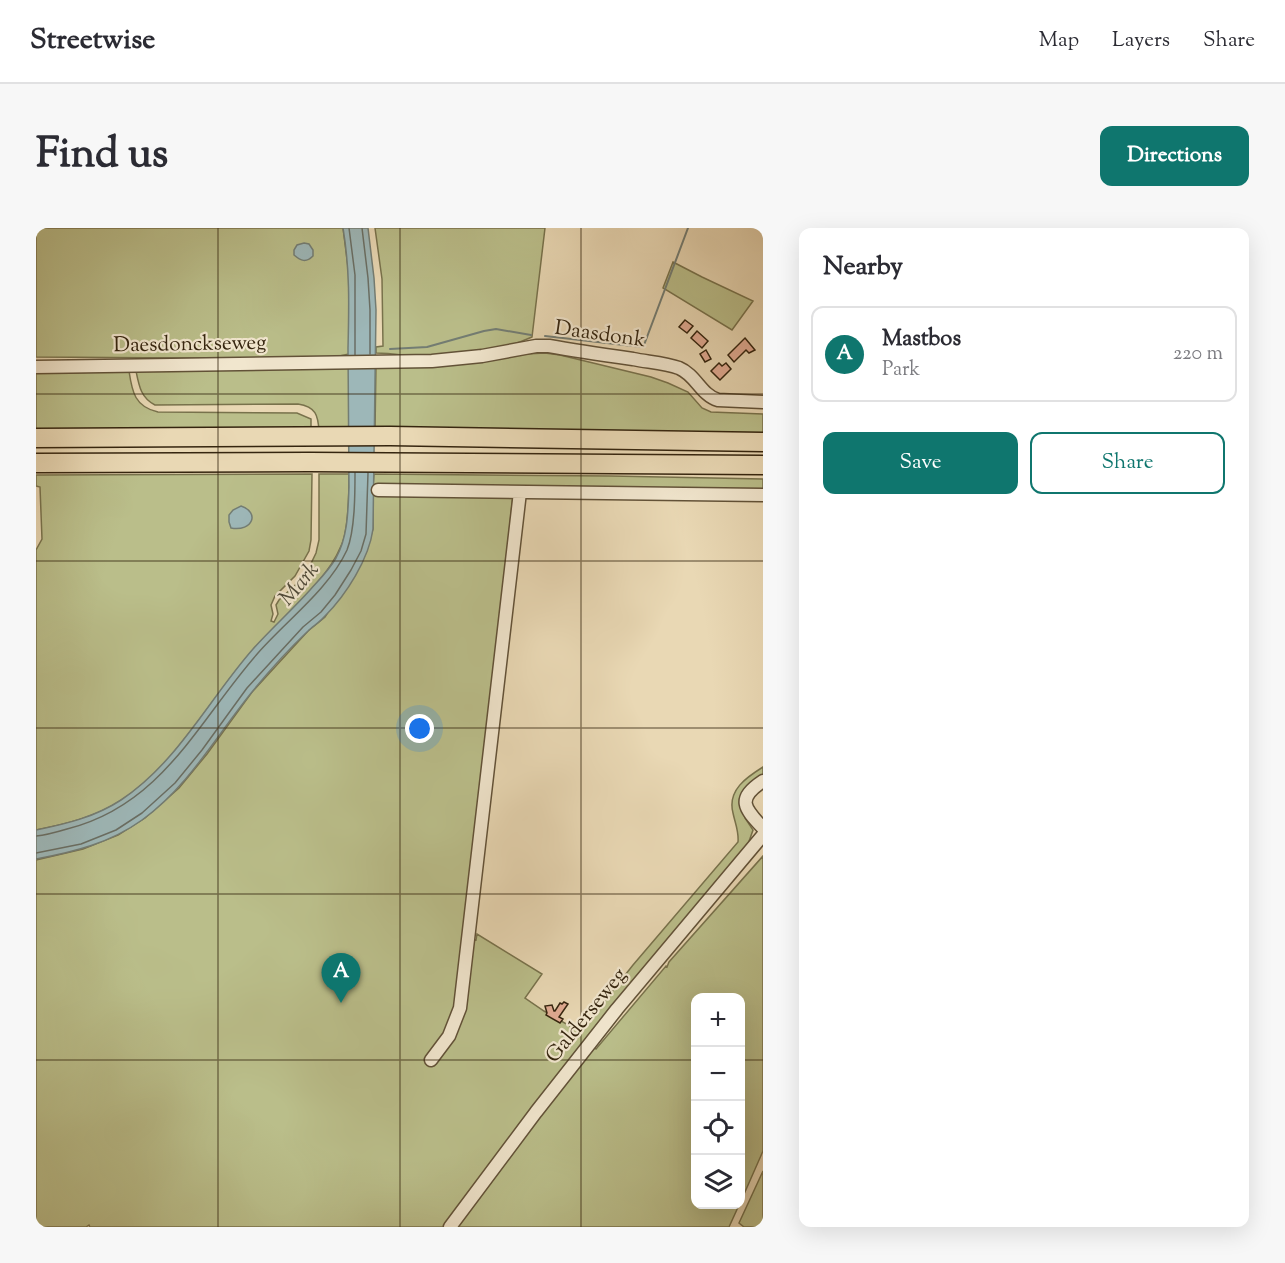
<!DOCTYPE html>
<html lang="en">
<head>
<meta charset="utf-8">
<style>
	:root { --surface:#fff; --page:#f7f7f7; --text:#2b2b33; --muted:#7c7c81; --line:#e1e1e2; --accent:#0f766e }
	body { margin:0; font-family:"Sorts Mill Goudy",serif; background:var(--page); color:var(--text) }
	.controls { position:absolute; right:18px; bottom:18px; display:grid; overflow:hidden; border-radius:12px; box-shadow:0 6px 24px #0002 }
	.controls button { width:54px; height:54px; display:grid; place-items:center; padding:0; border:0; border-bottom:2px solid var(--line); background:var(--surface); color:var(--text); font:30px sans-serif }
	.you { position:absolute; left:384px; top:501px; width:21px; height:21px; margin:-15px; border:4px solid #fff; border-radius:50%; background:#1a73e8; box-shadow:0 0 0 9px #1a73e833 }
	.badge { display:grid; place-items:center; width:39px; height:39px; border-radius:50%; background:var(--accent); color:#fff; font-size:20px; font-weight:700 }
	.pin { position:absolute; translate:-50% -50px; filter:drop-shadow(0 2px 3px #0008) }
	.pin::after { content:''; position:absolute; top:32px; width:21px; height:18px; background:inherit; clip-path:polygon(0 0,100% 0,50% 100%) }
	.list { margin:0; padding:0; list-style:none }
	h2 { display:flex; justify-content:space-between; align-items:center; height:78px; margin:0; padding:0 24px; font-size:26px }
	h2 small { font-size:20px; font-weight:400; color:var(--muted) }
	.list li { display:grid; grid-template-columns:39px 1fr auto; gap:18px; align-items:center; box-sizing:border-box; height:96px; margin:0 12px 12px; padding:0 12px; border:2px solid var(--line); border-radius:12px }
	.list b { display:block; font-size:22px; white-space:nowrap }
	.list p { margin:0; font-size:20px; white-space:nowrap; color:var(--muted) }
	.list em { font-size:20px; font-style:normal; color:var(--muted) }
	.actions { display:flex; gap:12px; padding:18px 24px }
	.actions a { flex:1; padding:14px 0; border:2px solid var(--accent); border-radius:12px; text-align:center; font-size:21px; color:var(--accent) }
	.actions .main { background:var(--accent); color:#fff }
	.icon { flex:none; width:33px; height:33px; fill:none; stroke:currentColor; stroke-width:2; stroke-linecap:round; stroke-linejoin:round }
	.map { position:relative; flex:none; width:727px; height:999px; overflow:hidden; border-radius:12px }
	header { display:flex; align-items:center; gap:36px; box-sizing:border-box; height:84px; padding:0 30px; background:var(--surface); border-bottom:2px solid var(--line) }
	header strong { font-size:28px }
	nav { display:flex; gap:33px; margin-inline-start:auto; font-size:21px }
	.intro { display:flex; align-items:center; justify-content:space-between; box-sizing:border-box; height:144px; padding:0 36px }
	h1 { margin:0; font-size:42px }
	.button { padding:15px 27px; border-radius:12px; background:var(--accent); color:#fff; font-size:21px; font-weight:700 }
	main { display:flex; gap:36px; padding:0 36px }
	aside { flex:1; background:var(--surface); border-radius:12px; box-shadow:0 6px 24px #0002 }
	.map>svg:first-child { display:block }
	.green { fill:#babe8a; stroke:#78724c; stroke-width:1.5 }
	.water { fill:#9db7b8; stroke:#737d74; stroke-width:1.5 }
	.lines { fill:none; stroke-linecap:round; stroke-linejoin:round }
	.shore { stroke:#696e64; stroke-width:1.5 }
	.stream { stroke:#737d74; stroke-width:2 }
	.building { fill:#e1ab93; stroke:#35250f; stroke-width:1.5 }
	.minor-casing { stroke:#625238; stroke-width:15 }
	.highway-casing { stroke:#35250f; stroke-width:21 }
	.minor { stroke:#f1e6ce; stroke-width:12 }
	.highway { stroke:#e9d8b4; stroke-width:18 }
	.grid { fill:none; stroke:#35250f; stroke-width:1.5; stroke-opacity:0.55 }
	.labels { text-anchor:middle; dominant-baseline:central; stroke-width:4.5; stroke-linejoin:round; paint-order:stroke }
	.street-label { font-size:21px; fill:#35250f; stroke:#f1e6ce }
	.water-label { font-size:22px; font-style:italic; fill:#4f4a39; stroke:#f1e6ce }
</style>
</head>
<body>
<header>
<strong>Streetwise</strong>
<nav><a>Map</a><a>Layers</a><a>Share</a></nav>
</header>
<div class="intro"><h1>Find us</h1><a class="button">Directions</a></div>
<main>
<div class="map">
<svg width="727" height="999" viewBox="0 0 727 999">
	<rect width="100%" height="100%" fill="#e9d8b4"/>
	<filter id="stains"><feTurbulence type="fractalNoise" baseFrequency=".00333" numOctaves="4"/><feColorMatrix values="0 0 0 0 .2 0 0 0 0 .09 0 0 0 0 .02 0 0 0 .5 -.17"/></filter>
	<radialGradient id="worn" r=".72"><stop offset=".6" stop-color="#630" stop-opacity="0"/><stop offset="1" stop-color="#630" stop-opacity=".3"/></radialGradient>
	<!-- green -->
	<path class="green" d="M0,0H307L313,47V126L289,131L0,129Z
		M339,0H509L496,109C463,124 423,130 387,129C371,128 356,125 340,125V119L347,118L346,51Z
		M637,34L666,49L717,73L696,102L627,60Z
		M509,125L524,127L615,149L632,155L652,164L666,180L675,184L727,186V209L339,203L340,137L424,135L490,126Z
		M313,138V203H283C282,187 280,179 262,176L119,177C105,170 103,158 100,143Z
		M0,143L28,145L93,143C96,164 99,179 122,184L261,185L275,191V203L0,205Z
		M276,246L275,312L273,323L259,348L239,368L235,377L237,386L235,393L238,394L242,386L240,377L243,372L269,348L280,325L283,312V246H313C313,265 313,302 305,318C289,357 244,390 217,422C170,475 135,548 70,581C48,592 24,597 0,602V322L6,311L4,259L0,258V247Z
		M338,246L575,248L727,251V262L575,259L337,257Z
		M337,267H477L461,418L420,777L408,810L396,827L401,834C431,800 434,755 437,711L440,712L441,706L506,746L489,770L508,783L544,804L597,737L702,614C703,603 699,595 697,585C691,562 711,549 727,539V550L706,580L709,590L717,602L711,619L604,744L549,813L560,821L630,738L631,739L633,734L727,628V923L705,973L704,770H660V976L703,977L693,999H54L53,997L50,999H0V632L47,621L82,607L109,590L143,560L171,526L216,464L272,403L289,389L330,325L337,301Z
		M727,943V999H708L703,995Z"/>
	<!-- water -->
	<path class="water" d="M307,0H332L338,50L340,82L337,301C333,331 310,367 289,388C284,394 277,398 272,403C252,422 233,443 216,464C180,508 153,558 106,592C74,615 38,624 0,631V602C30,596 59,589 85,572C142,534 173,471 217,421C235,401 256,382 274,362C283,352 293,342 300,330C312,308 312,283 313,259C313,212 312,166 312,120C313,78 314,42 307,0Z
		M268,15L273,16L277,22V28C270,35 265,33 258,27V22L261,17Z
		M205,278C224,284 217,304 195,300L193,294V287L197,282Z"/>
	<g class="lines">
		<!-- shore -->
		<path class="shore" d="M313,0L319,47V127
			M326,0L332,50L334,82V126
			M0,608C11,607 21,604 31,601C127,577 162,493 222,425C250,393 293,361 311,322C319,302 319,266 319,245
			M0,625L45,616L80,602L106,585L139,555L166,522L211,460L267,399L285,384L299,367L315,342L325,323L330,306L332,245"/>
		<!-- stream -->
		<path class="stream" d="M509,108L606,119L608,117L652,0
			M354,121L391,119L448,103L460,101L495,107"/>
	</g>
	<!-- building -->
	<path class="building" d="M649,92L657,98L651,105L643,99Z
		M661,103L672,113L666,120L655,110Z
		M709,110L719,122L713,125L710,122L698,134L692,127Z
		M670,122L675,131L669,134L664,126Z
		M683,135L686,138L690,135L695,141L684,152L675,143Z
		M528,774L532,776L523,789L527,791L524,795L510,787L511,785L509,778L516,777L518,783H519L524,775L526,776Z"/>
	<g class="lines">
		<!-- minor casing -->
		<g class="minor-casing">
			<path id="minor" d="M0,139L396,133L446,128L500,118H513C541,123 569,127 597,131C612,134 629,135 643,140C660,147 665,167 682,172L727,174
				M342,262L727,267
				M727,553C700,571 708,580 727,600
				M395,832L413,808L424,780L484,264
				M414,999L500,884L581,781L727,607"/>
		</g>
		<!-- highway casing -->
		<g class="highway-casing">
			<path id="highway" d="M0,210L354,208L727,214
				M0,235L273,234L727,237"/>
		</g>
		<!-- minor -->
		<use href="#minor" class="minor"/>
		<!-- highway -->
		<use href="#highway" class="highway"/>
	</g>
	<!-- grid -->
	<path class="grid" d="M182,0V999M364,0V999M545,0V999M0,166H727M0,333H727M0,500H727M0,666H727M0,832H660M704,832H727"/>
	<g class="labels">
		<!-- street labels -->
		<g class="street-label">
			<text transform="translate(564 107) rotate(8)">Daasdonk</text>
			<text transform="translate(154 117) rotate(-1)">Daesdonckseweg</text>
			<text transform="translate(551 788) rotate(-51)">Galderseweg</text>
		</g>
		<!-- water labels -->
		<g class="water-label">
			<text transform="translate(264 357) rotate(-50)">Mark</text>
		</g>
	</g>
	<rect width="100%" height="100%" filter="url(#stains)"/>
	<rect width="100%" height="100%" fill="url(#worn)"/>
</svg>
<div class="controls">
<button>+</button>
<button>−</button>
<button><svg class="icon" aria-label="locate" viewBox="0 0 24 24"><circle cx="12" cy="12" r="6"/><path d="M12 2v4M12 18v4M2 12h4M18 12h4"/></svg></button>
<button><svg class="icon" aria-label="layers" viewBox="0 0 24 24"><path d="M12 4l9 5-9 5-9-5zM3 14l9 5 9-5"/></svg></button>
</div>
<div class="you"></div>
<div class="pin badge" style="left:305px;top:775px">A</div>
</div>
<aside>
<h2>Nearby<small></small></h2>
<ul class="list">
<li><span class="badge">A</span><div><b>Mastbos</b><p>Park</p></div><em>220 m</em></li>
</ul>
<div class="actions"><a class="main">Save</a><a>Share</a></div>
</aside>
</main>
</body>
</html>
